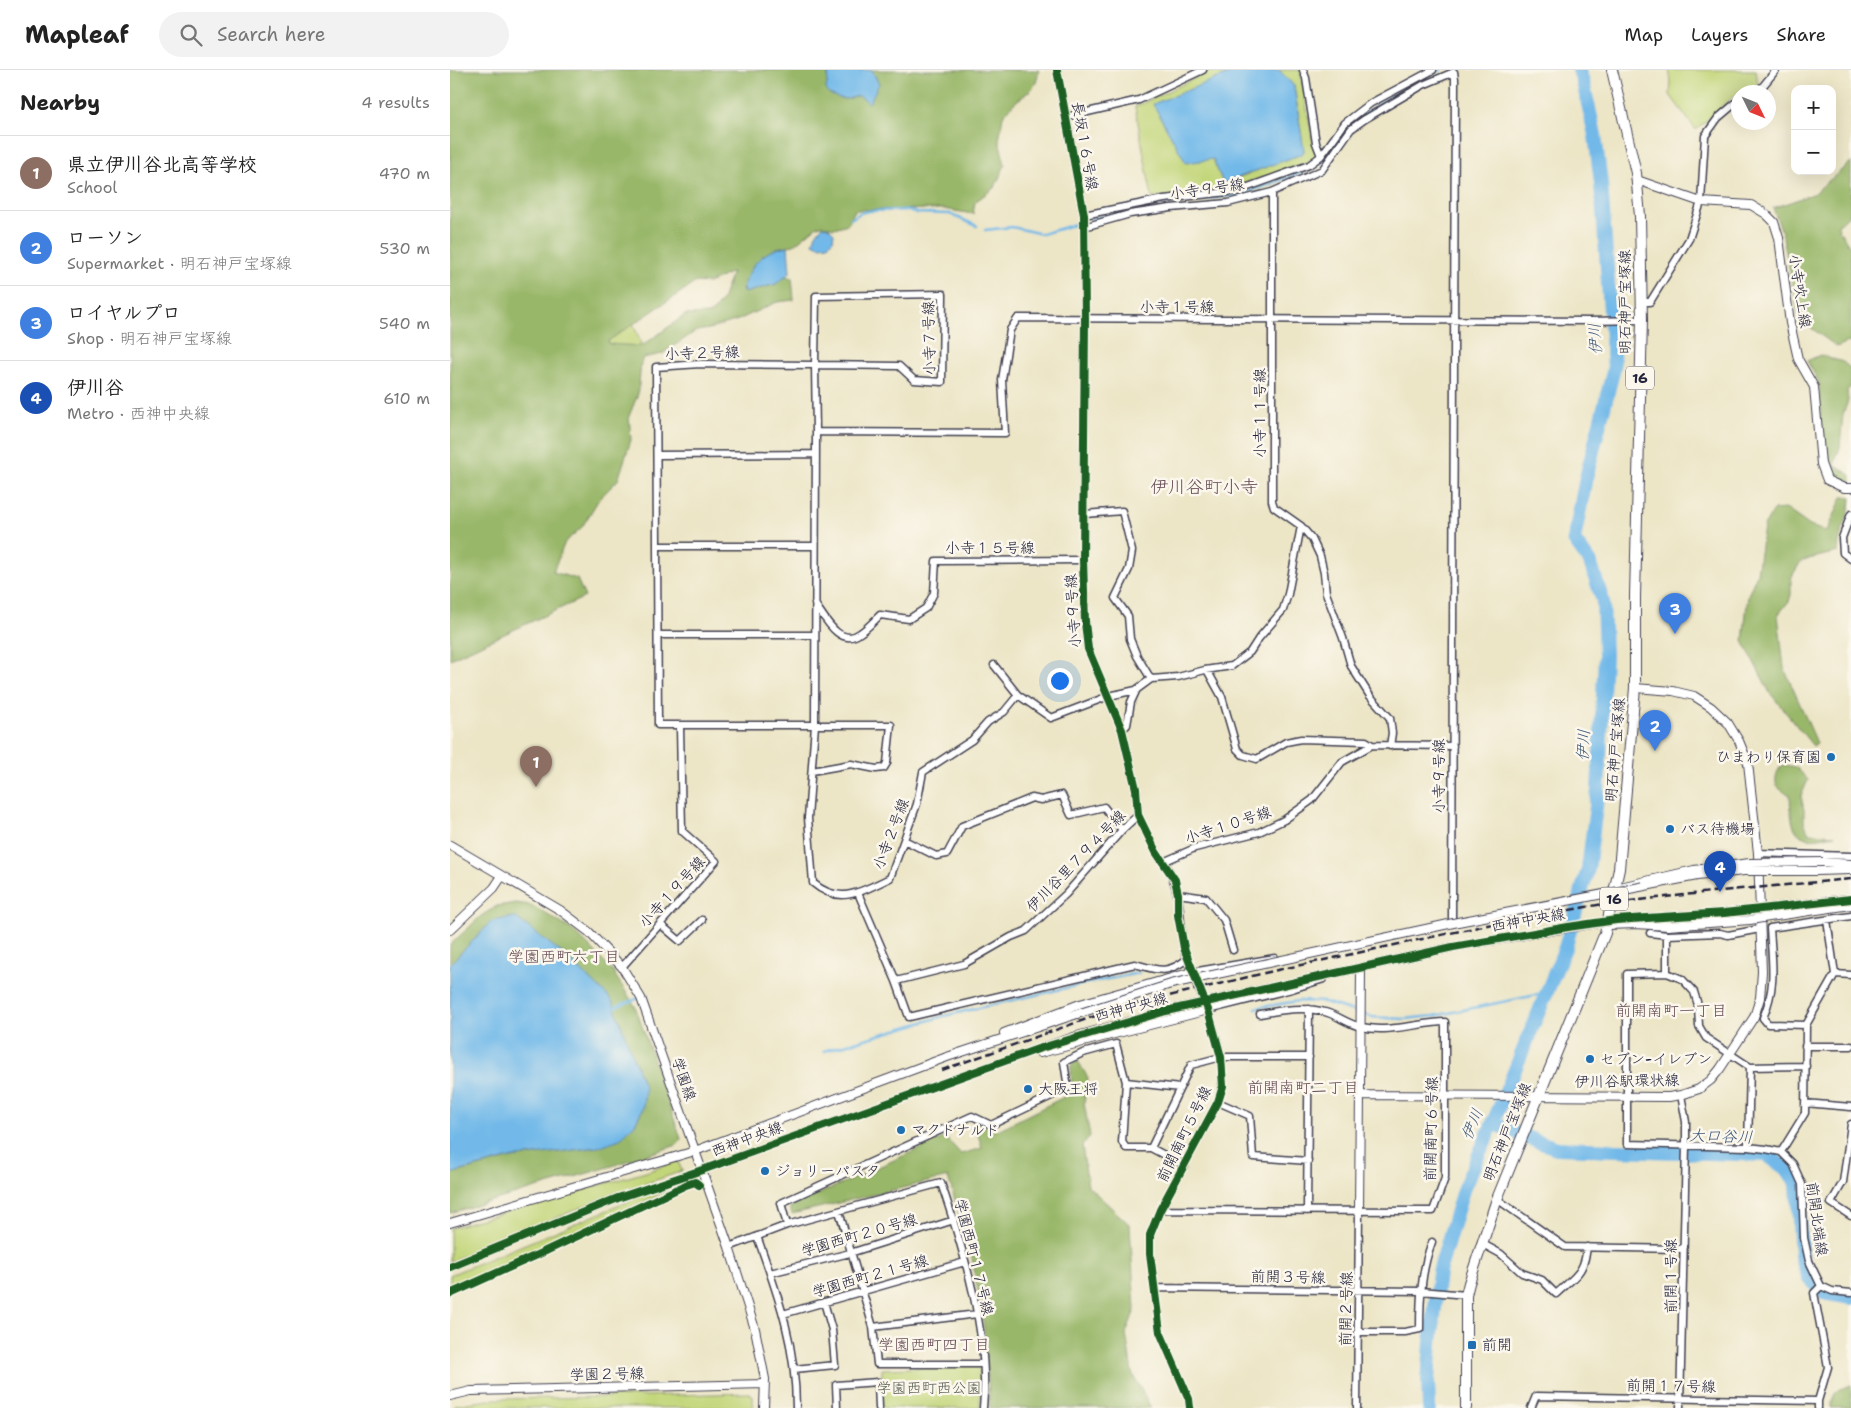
<!DOCTYPE html>
<html lang="en">
<head>
<meta charset="utf-8">
<style>
	:root { --surface:#fff; --page:#f2f2f2; --text:#222; --muted:#767676; --line:#e0e0e0; --accent:#0f766e }
	body { margin:0; font-family:"Shantell Sans","Klee One",sans-serif; background:var(--page); color:var(--text) }
	.controls { position:absolute; right:15px; top:15px; display:grid; overflow:hidden; border-radius:10px; box-shadow:0 5px 20px #0002 }
	.controls button { width:45px; height:45px; display:grid; place-items:center; padding:0; border:0; border-bottom:1px solid var(--line); background:var(--surface); color:var(--text); font:25px sans-serif }
	.compass { position:absolute; left:1281px; top:15px; width:45px; height:45px; border-radius:50%; background:var(--surface); box-shadow:0 5px 20px #0002; rotate:133deg }
	.you { position:absolute; left:609px; top:610px; width:18px; height:18px; margin:-12px; border:4px solid #fff; border-radius:50%; background:#1a73e8; box-shadow:0 0 0 8px #1a73e833 }
	.badge { display:grid; place-items:center; width:32px; height:32px; border-radius:50%; background:var(--accent); color:#fff; font-size:16px; font-weight:700 }
	.pin { position:absolute; translate:-50% -41px; filter:drop-shadow(0 1px 2px #0008) }
	.pin::after { content:''; position:absolute; top:26px; width:18px; height:15px; background:inherit; clip-path:polygon(0 0,100% 0,50% 100%) }
	.list { margin:0; padding:0; list-style:none }
	h2 { display:flex; justify-content:space-between; align-items:center; height:65px; margin:0; padding:0 20px; font-size:21px }
	h2 small { font-size:16px; font-weight:400; color:var(--muted) }
	.list li { display:grid; grid-template-columns:32px 1fr auto; gap:15px; align-items:center; box-sizing:border-box; height:75px; padding:0 20px; border-top:1px solid var(--line) }
	.list b { display:block; font-size:19px; white-space:nowrap }
	.list p { margin:0; font-size:16px; white-space:nowrap; color:var(--muted) }
	.list em { font-size:16px; font-style:normal; color:var(--muted) }
	.icon { flex:none; width:28px; height:28px; fill:none; stroke:currentColor; stroke-width:2; stroke-linecap:round; stroke-linejoin:round }
	.map { position:relative; flex:none; width:1401px; height:1338px; overflow:hidden }
	header { display:flex; align-items:center; gap:30px; box-sizing:border-box; height:70px; padding:0 25px; background:var(--surface); border-bottom:1px solid var(--line) }
	header strong { font-size:24px }
	nav { display:flex; gap:28px; margin-inline-start:auto; font-size:18px }
	.search { width:350px; height:45px; background:var(--page); display:flex; align-items:center; gap:12px; box-sizing:border-box; padding:0 18px; border-radius:28px; color:var(--muted); font-size:19px }
	main { display:flex }
	aside { flex:1; background:var(--surface) }
	.map>svg:first-child { display:block }
	.green { fill:#c2d679; stroke:#727c5a }
	.forest { fill:#99b769; stroke:#5e6c52; fill-rule:evenodd }
	.water { fill:#72b9e9; stroke:#4a6e92 }
	.lines { fill:none; stroke-linecap:round; stroke-linejoin:round }
	.stream { stroke:#72b9e9; stroke-width:2.5 }
	.river { stroke:#72b9e9; stroke-width:14 }
	.minor-casing { stroke:#403f50; stroke-width:9 }
	.tertiary-casing { stroke:#403f50; stroke-width:10 }
	.primary-casing { stroke:#403f50; stroke-width:12 }
	.minor { stroke:#fff; stroke-width:6 }
	.tertiary { stroke:#fff; stroke-width:8 }
	.primary { stroke:#fff; stroke-width:10 }
	.rail { stroke:#22223b; stroke-width:2.5; stroke-dasharray:8 4; stroke-linecap:butt }
	.tertiary-bridge-casing { stroke:#403f50; stroke-width:10; stroke-linecap:butt }
	.tertiary-bridge { stroke:#fff; stroke-width:8 }
	.cycleway-casing { stroke:#fbf7ec; stroke-width:11 }
	.cycleway { stroke:#1b5e20; stroke-width:8 }
	.poi-dot { fill:#1f6fb2; stroke:#fbf7ec; stroke-width:2 }
	.labels { text-anchor:middle; dominant-baseline:central; stroke-width:5; stroke-linejoin:round; paint-order:stroke }
	.shield { fill:#fbf7ec; stroke:#636270; stroke-width:1 }
	.shield-label { font-size:14px; font-weight:bold; fill:#22223b }
	.street-label { font-size:15px; fill:#22223b; stroke:#fbf7ec }
	.poi-label { font-size:15px; fill:#22223b; stroke:#fbf7ec; text-anchor:start }
	.park-label { font-size:15px; fill:#52584e; stroke:#fbf7ec }
	.water-label { font-size:16px; font-style:italic; fill:#3e5778; stroke:#fbf7ec }
	.neighbourhood-label { font-size:16px; fill:#664c56; stroke:#fbf7ec }
	.quarter-label { font-size:18px; fill:#664c56; stroke:#fbf7ec }
</style>
</head>
<body>
<header>
<strong>Mapleaf</strong>
<div class="search"><svg class="icon" aria-label="search" viewBox="0 0 24 24"><circle cx="10" cy="10" r="6"/><path d="M15 15l6 6"/></svg>Search here</div>
<nav><a>Map</a><a>Layers</a><a>Share</a></nav>
</header>
<main>
<aside>
<h2>Nearby<small>4 results</small></h2>
<ul class="list">
<li><span class="badge" style="background:#8d6e63">1</span><div><b>県立伊川谷北高等学校</b><p>School</p></div><em>470 m</em></li>
<li><span class="badge" style="background:#3f7fe0">2</span><div><b>ローソン</b><p>Supermarket · 明石神戸宝塚線</p></div><em>530 m</em></li>
<li><span class="badge" style="background:#3f7fe0">3</span><div><b>ロイヤルプロ</b><p>Shop · 明石神戸宝塚線</p></div><em>540 m</em></li>
<li><span class="badge" style="background:#1a4fb4">4</span><div><b>伊川谷</b><p>Metro · 西神中央線</p></div><em>610 m</em></li>
</ul>
</aside>
<div class="map">
<svg width="1401" height="1338" viewBox="0 0 1401 1338">
	<rect width="100%" height="100%" fill="#fbf7ec"/>
	<filter id="ink" filterUnits="userSpaceOnUse"><feTurbulence type="fractalNoise" baseFrequency=".02" numOctaves="2"/><feDisplacementMap in="SourceGraphic" scale="10" xChannelSelector="R" yChannelSelector="G"/><feConvolveMatrix kernelMatrix="1 2 1 2 8 2 1 2 1" color-interpolation-filters="sRGB"/></filter>
	<filter id="wash" filterUnits="userSpaceOnUse"><feTurbulence type="fractalNoise" baseFrequency=".0096" numOctaves="4" result="noise"/><feDisplacementMap in="SourceGraphic" scale="20" xChannelSelector="R" yChannelSelector="G"/><feGaussianBlur stdDeviation="1.12" result="paint"/><feColorMatrix in="noise" values="0 0 0 0 0 0 0 0 0 0 0 0 0 0 0 0 0 1.4 0 .05"/><feComposite in="paint" operator="in"/></filter>
	<g filter="url(#wash)">
		<rect width="100%" height="100%" fill="#ece5c6"/>
		<!-- green -->
		<path class="green" d="M762,0H788L703,35L763,89L773,113L852,84L854,81L844,16L829,0H850L863,73L868,86L858,93L780,118L702,128L685,37Z
			M1219,0H1306L1308,15L1288,22L1246,60L1220,25L1221,11Z
			M183,253L192,276L159,275L158,271Z
			M228,1091L232,1101L149,1130L0,1192V1158L196,1102Z
			M233,1109L235,1113L0,1220V1205Z
			M526,1296L530,1301V1338H435L431,1336L432,1299Z
			M299,1323L303,1326V1338H6L5,1335L45,1329L156,1327Z"/>
		<!-- forest -->
		<path class="forest" d="M0,0H379L376,19L395,29L406,25L411,26L429,14L422,0H589L586,13L581,20L564,33L553,46L549,70L555,95L545,117L525,132L523,144L494,139L405,140L398,154L384,158L372,155L367,156L344,175L326,178L292,218L294,223L326,214L334,206L342,208L344,230L327,232L288,250L259,259L246,261L212,284L193,288L191,293L188,324L179,346L181,370L168,410L149,429L132,457L115,472L103,502L127,509L135,527L0,589ZM282,202L272,230L263,242L258,244L235,245L192,276L159,274L158,271L246,212L259,213Z
			M1401,92V143L1388,155L1389,160L1401,178V273L1398,272L1387,277L1349,249L1332,162L1323,138L1363,124Z
			M1370,285L1393,292L1401,299V317L1397,320L1398,331L1393,344L1390,377L1384,395L1401,405V412C1387,411 1380,407 1373,394L1369,312L1357,291Z
			M1392,427H1401C1401,447 1388,462 1388,482L1354,490L1350,493L1341,508V525L1339,531L1328,545L1334,598L1367,673L1363,676L1320,623L1293,571L1298,525L1307,504L1314,456L1324,440L1336,439L1360,456L1377,462Z
			M1333,695L1346,697L1358,710L1351,726L1354,740V752L1359,763L1385,765C1377,766 1366,770 1358,768C1339,766 1341,739 1340,725C1338,723 1335,723 1333,721C1322,716 1325,701 1333,695Z
			M66,833L81,835L121,859L138,875L163,902L185,936L231,1069L227,1075L159,1097L0,1143V1104L61,1088L170,1069L185,1054L193,1038L0,894V875L31,846L47,836Z
			M628,991L638,1008L634,1033L640,1066L632,1076L638,1116L680,1155L685,1240L676,1263L682,1303L701,1338H540L534,1257L522,1187L498,1107L342,1144L340,1137L495,1067L511,1084L532,1078L524,1051L546,1061L622,1023L621,995Z
			M1401,1315V1338H1381C1384,1321 1385,1321 1401,1315Z"/>
		<!-- water -->
		<path class="water" d="M379,0H422L429,14L419,33C406,22 410,27 396,29C391,29 384,26 379,24L376,19Z
			M788,0H829L844,16L854,81L852,84L773,113L763,89L736,93L703,34Z
			M373,156L378,157L384,163L383,170L378,175L369,176L363,173L366,164Z
			M338,176L340,203L326,214L294,223C292,217 294,213 297,207C306,188 317,180 338,176Z
			M65,847L116,886L162,930L195,1019L193,1038L185,1054L170,1069L148,1077L61,1088L0,1104V894L42,851Z"/>
		<g class="lines">
			<!-- stream -->
			<path class="stream" d="M401,149L410,143L419,141L455,140L467,143L500,144L527,156
				M641,149L711,134L789,125L864,98L874,91L894,60L901,53L944,24L991,0
				M535,160L562,157L592,164L630,153
				M165,937L197,925
				M806,938L849,931L874,932L922,947L954,949L984,946L1096,923
				M374,981L494,946L638,913L689,903"/>
			<!-- river -->
			<path class="river" d="M1043,1053L1086,1071L1107,1078L1317,1085L1335,1098L1347,1113L1351,1186L1359,1208L1374,1223L1401,1228
				M979,1338L978,1311L981,1273L989,1202L1013,1120L1043,1053L1115,878L1138,799L1148,721L1155,586L1153,531L1140,492L1124,470L1136,408L1164,298L1151,113L1145,65L1133,12L1129,0"/>
		</g>
	</g>
	<g filter="url(#ink)">
		<g class="lines">
			<!-- minor casing -->
			<g class="minor-casing">
				<path id="minor" d="M853,0L856,8L866,73L871,86
					M1308,22L1326,0
					M616,47L689,30L753,0
					M822,122V431L824,437L851,456L862,469L870,486L874,503L876,523L893,568L901,596L920,626L940,648L942,663L940,676
					M634,145L714,129L787,121L859,95L871,86L895,53L921,33L983,0
					M634,157L680,144L721,138L778,133L822,122L872,100L901,59L915,49L973,15L1004,2L1005,9L1002,851
					M493,224L492,312L464,310L449,296L365,295L366,226Z
					M1191,232H1200L1239,169L1251,132L1255,66L1268,48L1288,31
					M250,294L365,295L366,362L365,655H208L206,297Z
					M366,362L555,363L552,310L560,260L568,248L1140,251L1192,250
					M208,385L366,384
					M635,444L672,441L682,481L679,499L665,528L678,546L680,569L687,586L701,609
					M1401,444L1392,468L1393,483L1401,489
					M207,476H365
					M365,534C375,548 390,578 410,563C418,558 424,551 430,545L459,549L476,538L484,523L486,491L633,490
					M208,565H365
					M544,595L568,625L601,648L659,626L686,620L701,609L728,607L755,600L782,596L800,582L809,568L833,540L838,524L851,456
					M757,600L772,627L787,679L793,685L807,689L836,672L851,669L916,671L922,675
					M672,660L677,655L681,632L687,619
					M362,701L401,694L426,699L434,698L437,693L441,655H365L358,748L363,813C390,836 412,821 440,808L467,734L473,702L522,670L538,652L554,642L568,625
					M454,770L486,786L497,784L512,756L582,728L591,730L612,725L621,745L654,737L672,760
					M1308,783L1401,786
					M408,823L446,911L459,947L685,894C707,900 717,905 737,889
					M728,824L756,828L774,850L783,880
					M210,854L230,871L252,850
					M1200,863L1217,865
					M172,897L266,791L232,761L230,656
					M742,902L825,888
					M1217,903V865L1270,863L1278,865L1310,859
					M1385,904L1401,905
					M446,911L514,894L561,867L576,861L616,824L672,760L688,745L706,782L713,792L745,778L809,762L834,750L862,730L892,692L922,675L1003,676
					M1356,955L1318,954L1313,948C1327,915 1322,893 1320,858L1401,846
					M1355,976H1401
					M1300,997L1298,1077L1177,1074V904L1217,903L1232,909L1244,922L1248,935L1249,956L1256,968L1300,997L1356,996
					M676,1012L730,1018
					M768,1032L800,1046L803,1087L858,1091
					M1355,1033L1401,1037
					M1401,1054L1393,1112L1381,1133L1401,1146
					M1298,1077L1316,1079L1331,1082L1343,1094L1352,1114L1354,1168L1359,1191L1371,1216L1364,1223L1378,1297L1368,1331V1338
					M701,1078L741,995L771,987H859
					M1331,1082L1355,1043L1356,955L1385,904L1377,850
					M1047,1129L1115,1177L1233,1179
					M710,1140L983,1141L995,1108V952C967,953 939,963 911,957C898,954 887,945 875,942C853,936 832,940 810,944
					M389,1141L423,1257L427,1294H533
					M857,1141L859,939
					M337,1155L331,1133L522,1046L541,1055L618,1018L614,992L633,983L666,974L676,1012L672,1072L676,1078H701L735,1096
					M307,1166C328,1225 346,1274 346,1338
					M1031,1173L1051,1184L1072,1203L1092,1210L1106,1224C1125,1206 1134,1204 1137,1177
					M279,1177L337,1155L491,1113C514,1181 540,1266 533,1338
					M320,1203L400,1183L504,1150
					M1371,1216L1382,1221L1401,1223
					M706,1218L971,1221L1016,1225
					M333,1244L515,1192
					M423,1257L527,1244
					M908,1262H955L970,1259C970,1229 971,1201 982,1172
					M344,1299L385,1295L382,1260L374,1232
					M387,1338L386,1315L428,1312L429,1338
					M740,1338L739,1329L710,1262L700,1184V1165L710,1140L768,1032C779,998 768,973 758,940L842,919L874,909
					M907,1338L909,1141
					M1081,1338L1086,1326L1368,1331
					M1230,1338L1236,1075V1052L1231,1025"/>
			</g>
			<!-- tertiary casing -->
			<g class="tertiary-casing">
				<path id="tertiary" d="M607,0L634,145L635,249L633,490L635,552L638,579L672,660L686,719L688,745
					M1187,110L1251,132L1301,135L1316,144L1324,152L1329,168L1340,253L1348,289L1364,317L1371,394L1377,410L1394,418H1401
					M0,775L110,840L139,862L172,897L191,928L279,1177L305,1259L315,1309L314,1338
					M1373,792L1401,794
					M1366,801L1401,800
					M1166,818L1196,811
					M1353,842L1401,835
					M1157,855L1186,854L1218,856
					M0,860L44,818L52,806
					M554,963L630,934L742,902
					M590,983L758,940C750,920 739,899 734,878C727,849 734,816 713,792
					M910,1025L1219,1027L1231,1025L1249,1019L1261,1010L1270,999L1304,947L1310,928L1312,902L1308,783L1298,693L1289,671L1278,653L1261,637L1244,626L1223,621L1185,618
					M909,1141L911,899
					M0,1153L245,1081L497,987L624,945
					M0,1197L168,1128L252,1100L588,979L627,966
					M0,1326L21,1321L315,1314"/>
			</g>
			<!-- primary casing -->
			<g class="primary-casing">
				<path id="primary" d="M1016,1338V1225L1019,1213L1047,1129L1155,863L1169,799L1185,618V526L1192,250L1190,146L1186,103L1162,0"/>
			</g>
			<!-- minor -->
			<use href="#minor" class="minor"/>
			<!-- tertiary -->
			<use href="#tertiary" class="tertiary"/>
			<!-- primary -->
			<use href="#primary" class="primary"/>
			<!-- rail -->
			<path class="rail" d="M492,1000L665,939L823,901L1047,853L1153,834L1270,821L1401,809"/>
			<!-- tertiary-bridge casing -->
			<g class="tertiary-bridge-casing">
				<path id="tertiary-bridge" d="M1196,811L1244,800L1300,793L1373,792
					M1218,856L1300,850L1353,842
					M624,945L721,914L1008,852L1247,806L1294,801H1366
					M627,966L716,941L765,930L1003,877L1166,850L1274,843L1397,829"/>
			</g>
			<!-- tertiary-bridge -->
			<use href="#tertiary-bridge" class="tertiary-bridge"/>
			<!-- cycleway casing -->
			<g class="cycleway-casing">
				<path id="cycleway" d="M607,0L634,145L635,249L633,490L635,552L638,579L672,660L686,719L688,745L706,782L725,810L728,824V845L734,878L758,940L771,987L773,1016L768,1032L710,1140L700,1165V1184L710,1262L739,1329L740,1338
					M0,1197L168,1128L252,1100L588,979L716,941L1003,877L1118,857L1166,850L1274,843L1401,829
					M0,1224L87,1185L236,1115L245,1112L249,1115"/>
			</g>
			<!-- cycleway -->
			<use href="#cycleway" class="cycleway"/>
		</g>
	</g>
	<!-- markers -->
	<g class="poi-dot">
		<circle cx="1381" cy="687" r="5"/>
		<circle cx="1220" cy="759" r="5"/>
		<circle cx="1140" cy="989" r="5"/>
		<circle cx="578" cy="1019" r="5"/>
		<circle cx="451" cy="1060" r="5"/>
		<circle cx="315" cy="1101" r="5"/>
		<rect x="1017" y="1270" width="10" height="10" rx="2.5"/>
	</g>
	<g class="labels">
		<!-- shield labels -->
		<g class="shield">
			<rect x="1176" y="296.5" width="28" height="23" rx="4"/>
			<rect x="1150" y="817.5" width="28" height="23" rx="4"/>
		</g>
		<g class="shield-label">
			<text x="1190" y="308">16</text>
			<text x="1164" y="829">16</text>
		</g>
		<!-- street labels -->
		<g class="street-label">
			<text transform="translate(635 76) rotate(80)">長坂１６号線</text>
			<text transform="translate(757 119) rotate(-8)">小寺９号線</text>
			<text transform="translate(1350 221) rotate(81)">小寺吹上線</text>
			<text transform="translate(1175 232) rotate(-90)">明石神戸宝塚線</text>
			<text x="727" y="237">小寺１号線</text>
			<text transform="translate(479 268) rotate(-91)">小寺７号線</text>
			<text transform="translate(252 283) rotate(-2)">小寺２号線</text>
			<text transform="translate(810 343) rotate(-90)">小寺１１号線</text>
			<text x="540" y="478">小寺１５号線</text>
			<text transform="translate(623 541) rotate(-94)">小寺９号線</text>
			<text transform="translate(1165 680) rotate(-85)">明石神戸宝塚線</text>
			<text transform="translate(989 706) rotate(-90)">小寺９号線</text>
			<text transform="translate(778 755) rotate(-18)">小寺１０号線</text>
			<text transform="translate(441 764) rotate(-69)">小寺２号線</text>
			<text transform="translate(626 791) rotate(-46)">伊川谷里７９４号線</text>
			<text transform="translate(222 822) rotate(-48)">小寺１９号線</text>
			<text transform="translate(1078 850) rotate(-10)">西神中央線</text>
			<text transform="translate(681 937) rotate(-15)">西神中央線</text>
			<text transform="translate(234 1009) rotate(71)">学園線</text>
			<text transform="translate(1177 1011) rotate(-1)">伊川谷駅環状線</text>
			<text transform="translate(981 1059) rotate(-89)">前開南町６号線</text>
			<text transform="translate(1057 1062) rotate(-68)">明石神戸宝塚線</text>
			<text transform="translate(734 1064) rotate(-64)">前開南町５号線</text>
			<text transform="translate(297 1069) rotate(-20)">西神中央線</text>
			<text transform="translate(1367 1149) rotate(82)">前開北端線</text>
			<text transform="translate(409 1165) rotate(-16)">学園西町２０号線</text>
			<text transform="translate(524 1187) rotate(76)">学園西町１７号線</text>
			<text transform="translate(420 1206) rotate(-16)">学園西町２１号線</text>
			<text transform="translate(1221 1206) rotate(-90)">前開１号線</text>
			<text transform="translate(838 1207) rotate(1)">前開３号線</text>
			<text transform="translate(896 1239) rotate(-89)">前開２号線</text>
			<text transform="translate(157 1304) rotate(-1)">学園２号線</text>
			<text transform="translate(1221 1316) rotate(1)">前開１７号線</text>
		</g>
		<!-- poi labels -->
		<g class="poi-label">
			<text x="1371" y="687" text-anchor="end">ひまわり保育園</text>
			<text x="1230" y="759">バス待機場</text>
			<text x="1150" y="989">セブン-イレブン</text>
			<text x="588" y="1019">大阪王将</text>
			<text x="461" y="1060">マクドナルド</text>
			<text x="325" y="1101">ジョリーパスタ</text>
			<text x="1032" y="1275">前開</text>
		</g>
		<!-- park labels -->
		<g class="park-label">
			<text x="479" y="1318">学園西町西公園</text>
		</g>
		<!-- water labels -->
		<g class="water-label">
			<text transform="translate(1145 269) rotate(-94)">伊川</text>
			<text transform="translate(1133 675) rotate(-87)">伊川</text>
			<text transform="translate(1022 1054) rotate(-67)">伊川</text>
			<text transform="translate(1271 1066) rotate(2)">大口谷川</text>
		</g>
		<!-- neighbourhood labels -->
		<g class="neighbourhood-label">
			<text x="114" y="886">学園西町六丁目</text>
			<text x="1221" y="940">前開南町一丁目</text>
			<text x="853" y="1017">前開南町二丁目</text>
			<text x="484" y="1274">学園西町四丁目</text>
		</g>
		<!-- quarter labels -->
		<g class="quarter-label">
			<text x="754" y="417">伊川谷町小寺</text>
		</g>
	</g>
</svg>
<div class="controls">
<button>+</button>
<button>−</button>
</div>
<svg class="compass" viewBox="-18 -18 36 36"><path d="M0-13l5 13h-10z" fill="#e53935"/><path d="M0 13l5-13h-10z" fill="#767676"/></svg>
<div class="you"></div>
<div class="pin badge" style="left:86px;top:717px;background:#8d6e63">1</div>
<div class="pin badge" style="left:1205px;top:681px;background:#3f7fe0">2</div>
<div class="pin badge" style="left:1225px;top:564px;background:#3f7fe0">3</div>
<div class="pin badge" style="left:1270px;top:822px;background:#1a4fb4">4</div>
</div>
</main>
</body>
</html>
